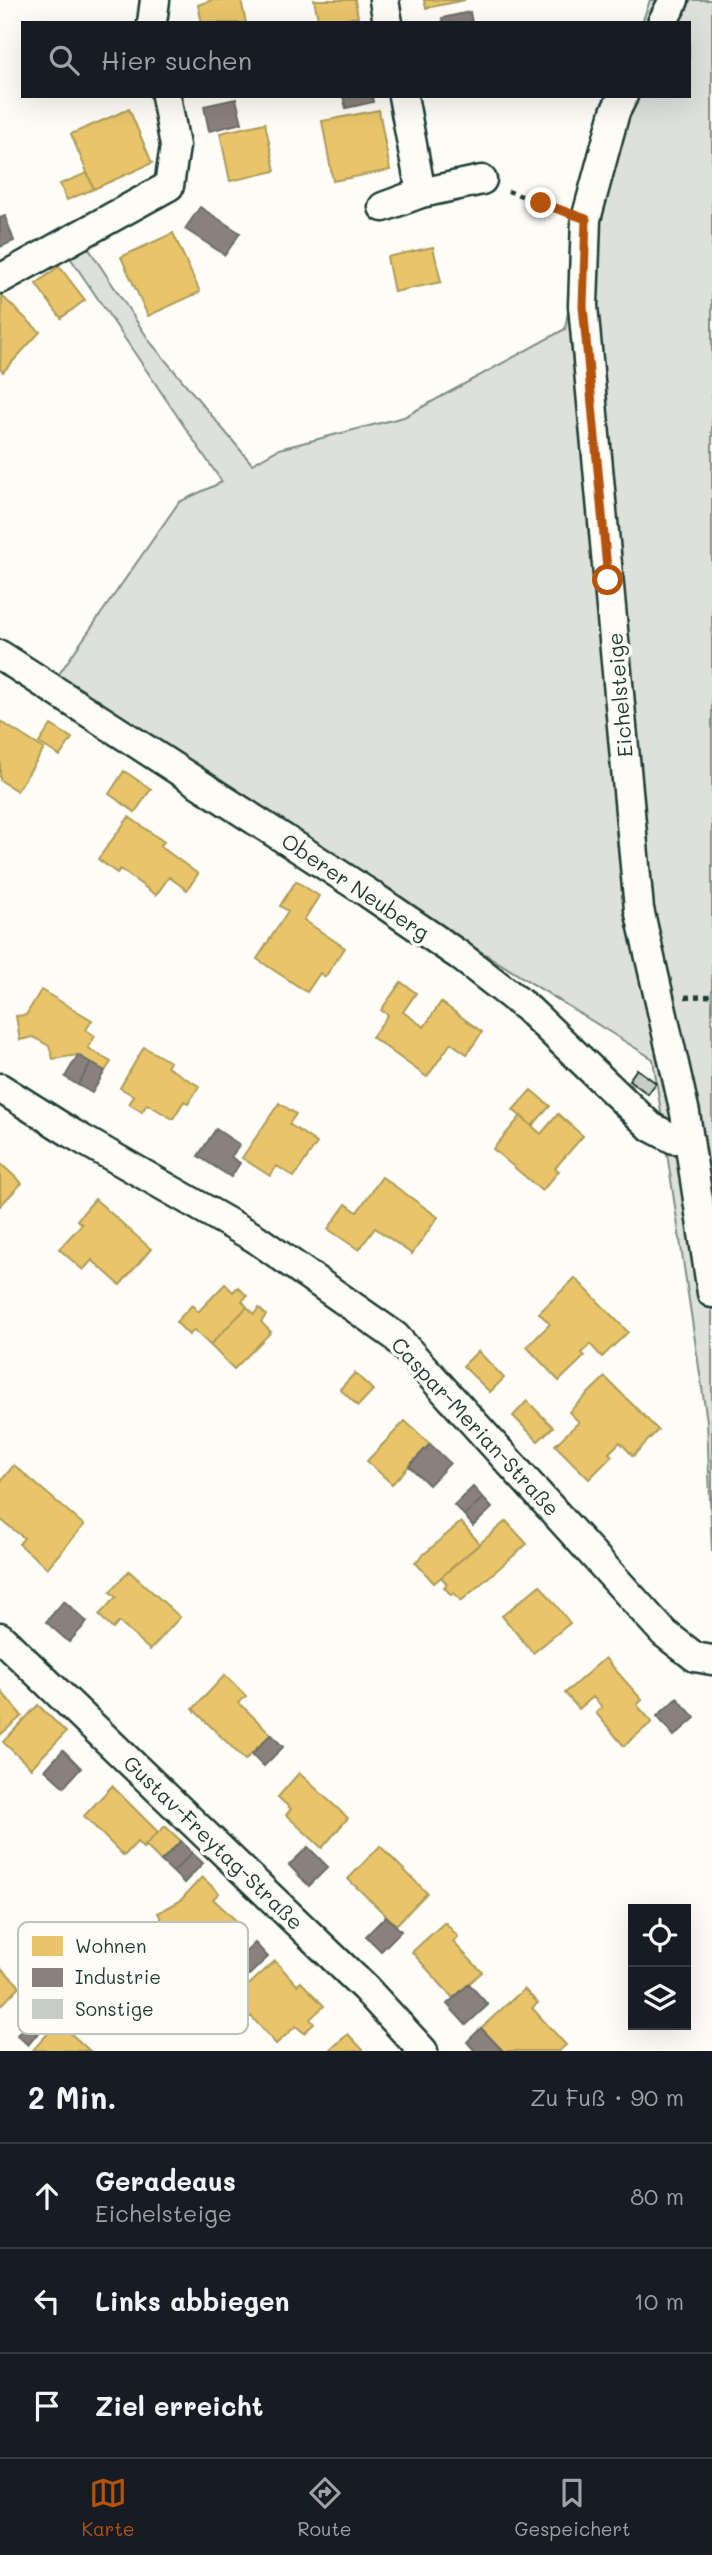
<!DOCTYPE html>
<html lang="de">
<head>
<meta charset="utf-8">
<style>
	:root { --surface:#171b24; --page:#242831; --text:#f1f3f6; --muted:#9ea1a6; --line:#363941; --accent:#b45309 }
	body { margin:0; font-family:Mali,sans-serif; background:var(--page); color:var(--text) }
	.controls { position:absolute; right:21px; bottom:21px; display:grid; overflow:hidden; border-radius:0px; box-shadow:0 7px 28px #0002 }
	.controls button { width:63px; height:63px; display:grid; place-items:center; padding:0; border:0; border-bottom:2px solid var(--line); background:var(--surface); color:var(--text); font:35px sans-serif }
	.stop { position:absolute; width:21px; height:21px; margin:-16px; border:5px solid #b45309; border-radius:50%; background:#fff }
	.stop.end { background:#b45309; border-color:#fff; box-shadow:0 2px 7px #0008 }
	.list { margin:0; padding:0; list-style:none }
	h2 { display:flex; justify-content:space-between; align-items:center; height:91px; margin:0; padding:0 28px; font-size:30px }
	h2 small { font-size:23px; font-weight:400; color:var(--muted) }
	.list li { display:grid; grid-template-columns:46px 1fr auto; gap:21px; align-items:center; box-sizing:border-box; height:105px; padding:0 28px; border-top:2px solid var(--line) }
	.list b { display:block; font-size:26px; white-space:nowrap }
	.list p { margin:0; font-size:23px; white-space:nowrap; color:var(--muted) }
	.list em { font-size:23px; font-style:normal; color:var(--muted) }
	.icon { flex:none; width:38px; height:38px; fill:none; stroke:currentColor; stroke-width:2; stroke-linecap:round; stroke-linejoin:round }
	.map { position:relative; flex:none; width:712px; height:2051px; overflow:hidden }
	.search { position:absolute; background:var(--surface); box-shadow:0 7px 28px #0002; left:21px; right:21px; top:21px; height:77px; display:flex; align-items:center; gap:18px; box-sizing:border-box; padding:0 24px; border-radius:0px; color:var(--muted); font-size:26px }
	.sheet { height:406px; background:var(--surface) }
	nav { display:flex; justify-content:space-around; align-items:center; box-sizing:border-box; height:98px; border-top:2px solid var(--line); background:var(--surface); font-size:19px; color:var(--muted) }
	nav a { display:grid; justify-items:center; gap:4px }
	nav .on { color:var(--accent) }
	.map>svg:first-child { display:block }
	.green { fill:#dde0db; stroke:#7e8e88; stroke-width:2 }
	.homes { fill:#e9c46a; stroke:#ac9c5a; stroke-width:2 }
	.industry { fill:#8a817c; stroke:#6a6d66; stroke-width:2 }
	.building { fill:#c6cdc7; stroke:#1f3d34; stroke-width:2 }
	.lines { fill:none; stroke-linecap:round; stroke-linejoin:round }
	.minor-casing { stroke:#1f3d34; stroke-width:33 }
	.path { stroke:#1f3d34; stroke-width:4.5; stroke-dasharray:5 5; stroke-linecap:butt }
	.minor { stroke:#fdfcf7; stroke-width:28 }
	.route { stroke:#b45309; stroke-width:9 }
	.labels { text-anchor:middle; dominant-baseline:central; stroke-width:7; stroke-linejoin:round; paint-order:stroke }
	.street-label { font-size:21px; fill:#1f3d34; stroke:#fdfcf7 }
	.key { fill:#fdfcf7; stroke:#bac3bc; stroke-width:2 }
	.key-label { font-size:19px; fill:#1f3d34 }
</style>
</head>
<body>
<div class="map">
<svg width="712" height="2051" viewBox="0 0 712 2051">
	<rect width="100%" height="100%" fill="#fdfcf7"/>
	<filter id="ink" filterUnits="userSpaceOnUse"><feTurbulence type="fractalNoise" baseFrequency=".0143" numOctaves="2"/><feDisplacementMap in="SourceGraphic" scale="14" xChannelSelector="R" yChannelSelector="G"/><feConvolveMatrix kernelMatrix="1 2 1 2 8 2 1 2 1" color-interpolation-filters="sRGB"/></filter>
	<g filter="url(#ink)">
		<!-- green -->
		<path class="green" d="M650,0H712V1551L707,1421L653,1059L52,684L179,502L222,482L71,259L87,246L151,343L252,464L279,449L404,417L565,329L595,159L617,96H689V23H642Z"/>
		<!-- homes -->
		<path class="homes" d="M212,0H241L246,23H202L198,5Z
			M314,0H355L358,17L319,23Z
			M424,0H465L426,8Z
			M129,109L152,163L94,189L71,134Z
			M379,110L390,170L333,181L322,121Z
			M265,123L275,171L230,181L220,133Z
			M87,173L94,189L67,200L60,184Z
			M173,233L200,292L148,316L121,257Z
			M433,247L441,282L394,292L387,257Z
			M59,266L85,300L61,318L36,284Z
			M2,296L40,332L3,372L0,369Z
			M0,721L44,749L17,791L0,780Z
			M51,725L72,738L60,756L39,743Z
			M124,771L151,789L135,812L109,794Z
			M129,817L164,842L160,846L198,874L187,890L169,877L156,895L120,869L117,873L98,859Z
			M296,881L319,896L304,920L345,948L325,977L320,973L307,992L257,959L288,911L280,906Z
			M401,982L416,993L403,1012L424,1027L441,1002L482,1032L467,1054L451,1043L427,1077L372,1037L388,1015L381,1010Z
			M41,990L92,1020L86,1030L95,1036L88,1048L111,1062L105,1071L78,1055L53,1059L49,1046L33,1037L20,1040L16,1016L26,1015Z
			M144,1047L170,1062L167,1067L199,1086L188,1104L184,1101L173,1119L147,1104L142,1112L129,1104L134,1096L120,1088Z
			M531,1090L550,1106L532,1126L513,1110Z
			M279,1103L296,1114L289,1124L317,1143L294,1177L277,1166L270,1176L242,1158Z
			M558,1114L583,1136L555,1168L559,1171L542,1191L493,1149L521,1116L541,1134Z
			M0,1163L22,1183L0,1206Z
			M382,1177L438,1217L412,1254L375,1228L359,1250L328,1229L346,1204L357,1212Z
			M95,1199L151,1249L120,1285L92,1260L83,1270L59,1249L82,1224L77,1220Z
			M575,1278L628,1332L602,1357L590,1344L582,1353L585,1356L559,1381L527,1347L550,1324L539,1313Z
			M225,1284L233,1292L238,1287L247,1296L242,1301L247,1307L210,1345L194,1330L189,1335L176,1322L192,1305L198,1312Z
			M247,1307L254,1314L259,1308L266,1315L261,1322L271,1332L234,1369L210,1345Z
			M478,1351L504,1378L490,1392L463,1366Z
			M355,1373L373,1390L358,1406L340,1389Z
			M605,1377L658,1430L633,1456L620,1442L609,1453L612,1456L589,1479L555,1445L579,1422L569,1412Z
			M527,1401L553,1427L538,1441L513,1416Z
			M405,1421L430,1444L392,1484L367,1461Z
			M14,1465L84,1525L47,1568L19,1544L24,1538L0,1519V1482Z
			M506,1521L527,1544L461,1601L454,1593L451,1595L444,1587L447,1584L441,1577Z
			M461,1522L480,1544L434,1583L415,1562Z
			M129,1571L180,1617L150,1650L119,1622L113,1629L99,1615L116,1597L110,1592Z
			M540,1585L570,1623L533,1653L502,1616Z
			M605,1658L642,1700L637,1705L652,1722L624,1746L596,1713L602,1707L593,1697L579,1709L565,1693Z
			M225,1675L246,1696L239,1703L271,1734L245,1760L193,1709Z
			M0,1690L22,1716L0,1735Z
			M38,1705L66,1732L31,1768L3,1742Z
			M299,1773L348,1818L322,1848L286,1815L291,1809L278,1797Z
			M112,1786L158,1832L143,1848L137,1842L124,1856L84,1816Z
			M165,1826L181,1841L161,1861L145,1845Z
			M380,1846L427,1893L396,1925L348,1879Z
			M202,1877L219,1893L213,1899L242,1926L223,1946L210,1934L179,1952L158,1913L180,1901Z
			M445,1922L458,1937L453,1942L482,1972L453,1998L412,1952Z
			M275,1961L297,1985L301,1982L324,2006L310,2019L314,2024L304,2033L296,2026L276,2044L251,2016L246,2020L230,2002Z
			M0,1967L20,1986L0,2007Z
			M524,1989L538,2003L532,2008L566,2045L559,2051H503L481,2028Z
			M58,2022L90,2051L33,2050Z
			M348,2034L364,2051H329Z"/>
		<!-- industry -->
		<path class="industry" d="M470,12L472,23H443L442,18Z
			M343,96H372L373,102L346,108Z
			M236,99L242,123L209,131L204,106Z
			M200,207L240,233L225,255L185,229Z
			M5,216L14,241L0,247V218Z
			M78,1055L91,1063L78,1085L65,1077Z
			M91,1063L105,1071L92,1093L78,1085Z
			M216,1129L240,1145L231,1157L240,1163L231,1177L198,1156Z
			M430,1444L450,1463L429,1485L409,1466Z
			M473,1487L483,1498L464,1515L454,1505Z
			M483,1498L492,1508L473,1526L464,1515Z
			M64,1601L87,1622L69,1642L46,1622Z
			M677,1698L695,1718L674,1736L657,1716Z
			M271,1734L283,1747L264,1766L252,1754Z
			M63,1750L81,1768L64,1787L45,1770Z
			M181,1841L192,1853L173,1872L161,1861Z
			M308,1847L328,1867L309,1886L289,1865Z
			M192,1853L203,1863L184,1883L173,1872Z
			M386,1916L401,1931L381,1951L366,1936Z
			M255,1943L268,1957L249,1975L236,1961Z
			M469,1984L488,2005L466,2025L447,2004Z
			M34,2016L45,2025L28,2045L17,2035Z
			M481,2028L503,2051H475L467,2042Z"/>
		<!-- building -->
		<path class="building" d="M637,1069L656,1083L648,1094L629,1080Z"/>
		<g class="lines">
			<!-- minor casing -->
			<g class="minor-casing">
				<path id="minor" d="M384,0L388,23
					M152,23L155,0
					M662,23L674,0
					M403,96L421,193
					M623,96L615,112L586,219L583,306L639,909L685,1113L712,1293
					M383,207L421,193L482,180
					M0,279L169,186L175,146L166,96
					M0,655L368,893L459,955L527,1008L651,1127L674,1139H689
					M0,1088L73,1134L255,1238L395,1336L664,1633L695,1657L712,1660
					M0,1637L365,1988L423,2051"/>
			</g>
			<!-- path -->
			<path class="path" d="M508,191L559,210
				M685,997L712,996"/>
			<!-- minor -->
			<use href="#minor" class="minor"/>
		</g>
	</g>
	<g class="lines" filter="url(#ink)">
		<!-- route -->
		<path class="route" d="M541,203L586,219L583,306L608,580"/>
	</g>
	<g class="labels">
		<!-- street labels -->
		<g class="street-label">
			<text transform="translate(619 695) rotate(-95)">Eichelsteige</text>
			<text transform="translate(356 886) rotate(34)">Oberer Neuberg</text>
			<text transform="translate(476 1426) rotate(47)">Caspar-Merian-Straße</text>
			<text transform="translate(214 1842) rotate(44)">Gustav-Freytag-Straße</text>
		</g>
	</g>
	<!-- legend -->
	<rect x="18" y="1922" width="230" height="112" rx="10" class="key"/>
	<rect x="32" y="1936" width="31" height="20" fill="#e9c46a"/>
	<rect x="32" y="1968" width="31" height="19" fill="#8a817c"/>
	<rect x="32" y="1999" width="31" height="20" fill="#c6cdc7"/>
	<g class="key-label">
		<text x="75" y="1953">Wohnen</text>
		<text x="75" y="1984">Industrie</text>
		<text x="75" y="2016">Sonstige</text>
	</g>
</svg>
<div class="controls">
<button><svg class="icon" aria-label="locate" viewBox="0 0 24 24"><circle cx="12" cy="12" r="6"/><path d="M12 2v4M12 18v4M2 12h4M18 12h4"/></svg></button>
<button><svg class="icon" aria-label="layers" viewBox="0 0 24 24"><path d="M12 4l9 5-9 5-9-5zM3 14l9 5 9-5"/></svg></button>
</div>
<div class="stop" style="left:608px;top:580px"></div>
<div class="stop end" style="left:541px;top:203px"></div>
<div class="search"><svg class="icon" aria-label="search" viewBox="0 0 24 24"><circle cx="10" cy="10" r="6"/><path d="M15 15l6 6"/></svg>Hier suchen</div>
</div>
<section class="sheet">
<h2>2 Min.<small>Zu Fuß · 90 m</small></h2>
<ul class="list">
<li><svg class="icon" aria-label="ahead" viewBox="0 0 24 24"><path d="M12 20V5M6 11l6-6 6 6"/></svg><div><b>Geradeaus</b><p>Eichelsteige</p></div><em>80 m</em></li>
<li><svg class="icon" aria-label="left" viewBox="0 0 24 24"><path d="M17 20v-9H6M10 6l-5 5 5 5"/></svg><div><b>Links abbiegen</b></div><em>10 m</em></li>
<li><svg class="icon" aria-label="arrive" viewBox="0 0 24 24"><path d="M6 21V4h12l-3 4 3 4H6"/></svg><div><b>Ziel erreicht</b></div></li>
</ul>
</section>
<nav>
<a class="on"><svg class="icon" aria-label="map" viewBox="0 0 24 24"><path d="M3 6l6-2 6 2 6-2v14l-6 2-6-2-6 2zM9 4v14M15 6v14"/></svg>Karte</a>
<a><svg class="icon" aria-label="directions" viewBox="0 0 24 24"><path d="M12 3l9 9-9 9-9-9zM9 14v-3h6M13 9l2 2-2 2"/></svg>Route</a>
<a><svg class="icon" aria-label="saved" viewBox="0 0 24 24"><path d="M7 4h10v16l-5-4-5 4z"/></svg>Gespeichert</a>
</nav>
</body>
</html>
